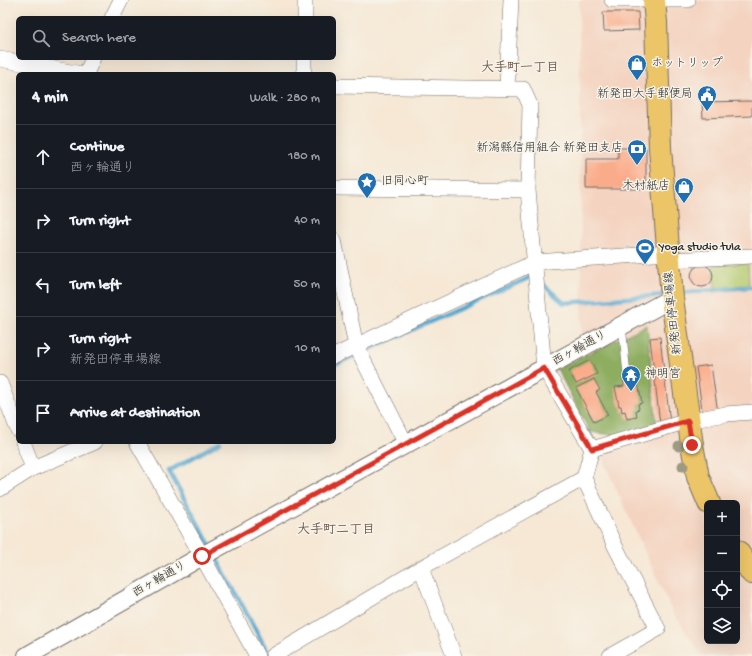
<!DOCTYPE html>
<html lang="en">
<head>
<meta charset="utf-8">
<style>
	:root { --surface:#171b24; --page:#242831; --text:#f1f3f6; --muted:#9ea1a6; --line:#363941 }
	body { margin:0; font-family:"Gochi Hand","Klee One",sans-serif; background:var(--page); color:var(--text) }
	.controls { position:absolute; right:12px; bottom:12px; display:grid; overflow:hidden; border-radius:6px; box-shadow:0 4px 16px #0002 }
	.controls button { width:36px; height:36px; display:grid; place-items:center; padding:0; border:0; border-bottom:1px solid var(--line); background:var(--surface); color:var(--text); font:20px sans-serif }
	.stop { position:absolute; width:12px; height:12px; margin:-9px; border:3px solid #d93025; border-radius:50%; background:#fff }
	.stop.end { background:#d93025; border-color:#fff; box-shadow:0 1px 4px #0008 }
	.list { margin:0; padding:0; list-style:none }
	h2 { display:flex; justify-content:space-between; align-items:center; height:52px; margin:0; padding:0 16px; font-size:17px }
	h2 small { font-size:13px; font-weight:400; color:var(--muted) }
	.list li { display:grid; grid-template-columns:26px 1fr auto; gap:12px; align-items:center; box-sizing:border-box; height:64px; padding:0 16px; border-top:1px solid var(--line) }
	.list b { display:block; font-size:15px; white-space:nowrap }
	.list p { margin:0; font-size:13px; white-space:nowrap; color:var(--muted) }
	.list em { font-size:13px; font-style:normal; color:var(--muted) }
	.icon { flex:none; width:22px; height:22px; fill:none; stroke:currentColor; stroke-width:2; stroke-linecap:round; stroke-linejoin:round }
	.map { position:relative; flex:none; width:752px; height:656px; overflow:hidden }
	.search { position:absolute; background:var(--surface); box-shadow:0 4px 16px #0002; left:16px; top:16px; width:320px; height:44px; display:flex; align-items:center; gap:10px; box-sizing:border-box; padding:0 14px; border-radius:6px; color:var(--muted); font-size:15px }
	.panel { position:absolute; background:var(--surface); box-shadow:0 4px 16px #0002; left:16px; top:72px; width:320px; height:372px; border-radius:6px }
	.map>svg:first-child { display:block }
	.built { fill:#f4d3c0; fill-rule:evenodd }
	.green { fill:#b2c96e; stroke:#6e7a4c }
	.forest { fill:#8dad61; stroke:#5c6c46 }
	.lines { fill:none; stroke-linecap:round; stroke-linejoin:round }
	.stream { stroke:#55a9d1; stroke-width:4.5 }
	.building { fill:#faac8a }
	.service-casing { stroke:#726d66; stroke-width:8 }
	.minor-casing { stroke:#726d66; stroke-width:16 }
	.tertiary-casing { stroke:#726d66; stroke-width:20 }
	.primary-casing { stroke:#726d66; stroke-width:24 }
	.service { stroke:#fff; stroke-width:7 }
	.minor { stroke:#fff; stroke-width:15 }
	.tertiary { stroke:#fff; stroke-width:18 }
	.primary { stroke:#edc569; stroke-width:22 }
	.tree { fill:#9d9a82 }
	.route { stroke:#d93025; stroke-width:5 }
	.labels { text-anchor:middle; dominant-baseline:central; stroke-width:3; stroke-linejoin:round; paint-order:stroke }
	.poi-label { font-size:12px; fill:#2b2b2b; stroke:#f7f3e8; text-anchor:start }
	.street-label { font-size:12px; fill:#2b2b2b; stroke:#f7f3e8 }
	.neighbourhood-label { font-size:13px; font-weight:bold; fill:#73584c; stroke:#f7f3e8 }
</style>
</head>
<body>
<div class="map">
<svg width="752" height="656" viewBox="0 0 752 656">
	<rect width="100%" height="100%" fill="#f7f3e8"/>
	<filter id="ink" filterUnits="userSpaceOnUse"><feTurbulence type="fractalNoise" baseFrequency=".025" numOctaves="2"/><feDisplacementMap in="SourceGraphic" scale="8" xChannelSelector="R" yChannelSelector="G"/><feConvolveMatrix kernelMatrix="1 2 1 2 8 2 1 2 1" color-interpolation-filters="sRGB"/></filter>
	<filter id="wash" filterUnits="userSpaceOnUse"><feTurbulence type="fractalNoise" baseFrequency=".012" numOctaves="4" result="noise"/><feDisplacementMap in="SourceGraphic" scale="16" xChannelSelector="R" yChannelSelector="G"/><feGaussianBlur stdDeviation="0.9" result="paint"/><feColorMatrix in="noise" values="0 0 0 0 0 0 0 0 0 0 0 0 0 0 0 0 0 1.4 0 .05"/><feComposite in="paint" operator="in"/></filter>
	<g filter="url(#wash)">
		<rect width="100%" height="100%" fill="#f6e8d5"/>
		<!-- built -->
		<path class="built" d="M579,0H752V656H702L672,611L601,456L657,428L646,325L582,356ZM707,503H737V641H707Z"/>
		<!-- green -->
		<path class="green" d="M748,263L749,285L715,288L713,265Z"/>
		<!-- forest -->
		<path class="forest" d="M647,325L657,428L621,436L590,432L557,369Z"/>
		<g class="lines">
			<!-- stream -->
			<path class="stream" d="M540,282L564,303L665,295
				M678,293L752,287
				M334,365L533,276
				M211,547L169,471L220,442
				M214,554L270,656"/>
		</g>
		<g id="blocks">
			<!-- building -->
			<path class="building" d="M603,12H638L639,30L604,31Z
				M752,101V116L703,118L702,102Z
				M618,148H646V189H586V159H618Z
				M691 276a11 11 0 1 1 22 0a11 11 0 1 1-22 0Z
				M660,337L670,423L660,424L650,338Z
				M590,360L597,374L576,384L569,371Z
				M711,365L718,413L703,416L696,367Z
				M633,377L634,383H638L642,403L638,404L639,409L636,410L637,417L627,419L625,411L622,412L621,406H619L615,387L624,386L623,378Z
				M594,379L600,390L596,392L608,415L594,422L576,388Z"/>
		</g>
	</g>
	<g filter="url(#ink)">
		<use href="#blocks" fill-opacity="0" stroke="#726d66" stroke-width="1"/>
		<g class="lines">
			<!-- service casing -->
			<g class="service-casing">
				<path id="service" d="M623,335L627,375"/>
			</g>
			<!-- minor casing -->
			<g class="minor-casing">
				<path id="minor" d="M612,0H688
					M112,18L121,0
					M305,18V0
					M304,58V74
					M0,59L82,74
					M86,74L93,58
					M334,86L523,89L530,105L528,190L544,368L592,449
					M507,88L511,0
					M334,188L528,190
					M334,240L356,346L406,444
					M669,260L752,256
					M334,356L535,262L668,253
					M0,383L18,430
					M23,442L33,468
					M137,442L202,556L257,656
					M584,478L615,546L658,629L610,656
					M0,489L33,468L95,442
					M421,568L454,656
					M273,656L421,568L584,478L592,449L688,421L726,414L752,412"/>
			</g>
			<!-- tertiary casing -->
			<g class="tertiary-casing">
				<path id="tertiary" d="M27,656L202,556L672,298"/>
			</g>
			<!-- primary casing -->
			<g class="primary-casing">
				<path id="primary" d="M654,0L656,22L660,148L672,298L692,445L698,477L709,503
					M737,551L752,573"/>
			</g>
			<!-- service -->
			<use href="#service" class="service"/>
			<!-- minor -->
			<use href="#minor" class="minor"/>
			<!-- tertiary -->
			<use href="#tertiary" class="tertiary"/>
			<!-- primary -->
			<use href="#primary" class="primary"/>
		</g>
		<!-- trees -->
		<g class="tree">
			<circle cx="679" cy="446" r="5.5"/>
			<circle cx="683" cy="466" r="5.5"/>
		</g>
	</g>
	<g class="lines" filter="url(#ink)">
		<!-- route -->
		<path class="route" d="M202,556L544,368L592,449L688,421L692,445"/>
	</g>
	<!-- icons -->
	<defs>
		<g id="shop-pin" transform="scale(1)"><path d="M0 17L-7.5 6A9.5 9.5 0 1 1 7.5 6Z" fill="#1f6fb2" stroke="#f7f3e8"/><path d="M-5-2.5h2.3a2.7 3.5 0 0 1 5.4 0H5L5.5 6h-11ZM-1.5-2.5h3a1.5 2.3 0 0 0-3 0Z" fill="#fff"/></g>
		<g id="civic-pin" transform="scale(1)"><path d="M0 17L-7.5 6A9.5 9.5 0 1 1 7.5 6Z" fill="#1f6fb2" stroke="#f7f3e8"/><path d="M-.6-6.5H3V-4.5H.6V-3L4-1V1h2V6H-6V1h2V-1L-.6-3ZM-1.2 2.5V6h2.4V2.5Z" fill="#fff"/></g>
		<g id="bank-pin" transform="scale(1)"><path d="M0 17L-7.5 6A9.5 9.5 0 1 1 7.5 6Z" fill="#1f6fb2" stroke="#f7f3e8"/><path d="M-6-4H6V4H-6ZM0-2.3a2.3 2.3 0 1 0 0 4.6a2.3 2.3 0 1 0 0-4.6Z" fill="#fff"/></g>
		<g id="sight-pin" transform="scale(1)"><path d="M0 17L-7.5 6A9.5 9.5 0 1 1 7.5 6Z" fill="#1f6fb2" stroke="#f7f3e8"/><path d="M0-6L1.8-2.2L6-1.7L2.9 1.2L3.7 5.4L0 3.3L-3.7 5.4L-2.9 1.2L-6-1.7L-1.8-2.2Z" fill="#fff"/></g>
		<g id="stadium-pin" transform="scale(1)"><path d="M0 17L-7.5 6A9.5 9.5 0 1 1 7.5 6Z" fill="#1f6fb2" stroke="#f7f3e8"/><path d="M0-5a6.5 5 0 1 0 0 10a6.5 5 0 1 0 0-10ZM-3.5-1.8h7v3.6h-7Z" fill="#fff"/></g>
		<g id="temple-pin" transform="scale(1)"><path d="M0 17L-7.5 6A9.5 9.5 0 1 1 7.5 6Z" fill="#1f6fb2" stroke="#f7f3e8"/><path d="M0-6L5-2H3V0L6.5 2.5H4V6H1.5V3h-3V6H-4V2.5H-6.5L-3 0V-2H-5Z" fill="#fff"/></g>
	</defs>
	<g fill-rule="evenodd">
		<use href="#shop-pin" x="637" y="64"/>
		<use href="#civic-pin" x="707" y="95"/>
		<use href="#bank-pin" x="637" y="149"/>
		<use href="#sight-pin" x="367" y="182"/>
		<use href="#shop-pin" x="684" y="187"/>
		<use href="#stadium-pin" x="645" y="248"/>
		<use href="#temple-pin" x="631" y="375"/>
	</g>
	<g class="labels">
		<!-- poi labels -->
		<g class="poi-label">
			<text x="651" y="64">ホットリップ</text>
			<text x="693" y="95" text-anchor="end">新発田大手郵便局</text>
			<text x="623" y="149" text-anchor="end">新潟縣信用組合 新発田支店</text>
			<text x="381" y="182">旧同心町</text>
			<text x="670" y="187" text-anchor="end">木村紙店</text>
			<text x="659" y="248">Yoga studio tula</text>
			<text x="645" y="375">神明宮</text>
		</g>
		<!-- street labels -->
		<g class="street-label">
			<text transform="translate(674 313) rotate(-96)">新発田停車場線</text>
			<text transform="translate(580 349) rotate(-29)">西ヶ輪通り</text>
			<text transform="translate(160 580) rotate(-30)">西ヶ輪通り</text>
		</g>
		<!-- neighbourhood labels -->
		<g class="neighbourhood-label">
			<text x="520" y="68">大手町一丁目</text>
			<text x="336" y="530">大手町二丁目</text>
		</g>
	</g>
</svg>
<div class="controls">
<button>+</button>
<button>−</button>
<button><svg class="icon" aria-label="locate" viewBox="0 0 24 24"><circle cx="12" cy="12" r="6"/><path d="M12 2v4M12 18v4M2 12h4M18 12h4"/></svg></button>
<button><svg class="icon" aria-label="layers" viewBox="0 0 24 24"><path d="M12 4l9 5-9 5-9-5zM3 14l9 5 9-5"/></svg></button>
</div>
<div class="stop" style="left:202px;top:556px"></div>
<div class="stop end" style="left:692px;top:445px"></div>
<div class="search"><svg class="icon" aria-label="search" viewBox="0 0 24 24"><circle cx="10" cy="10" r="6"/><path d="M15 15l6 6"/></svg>Search here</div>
<section class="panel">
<h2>4 min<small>Walk · 280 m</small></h2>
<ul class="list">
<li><svg class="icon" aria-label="ahead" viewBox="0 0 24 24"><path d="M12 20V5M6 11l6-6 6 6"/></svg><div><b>Continue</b><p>西ヶ輪通り</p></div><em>180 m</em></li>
<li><svg class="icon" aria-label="right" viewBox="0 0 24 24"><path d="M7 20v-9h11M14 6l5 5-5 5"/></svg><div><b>Turn right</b></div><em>40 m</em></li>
<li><svg class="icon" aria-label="left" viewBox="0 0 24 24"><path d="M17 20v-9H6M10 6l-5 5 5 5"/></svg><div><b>Turn left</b></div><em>50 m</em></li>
<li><svg class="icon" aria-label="right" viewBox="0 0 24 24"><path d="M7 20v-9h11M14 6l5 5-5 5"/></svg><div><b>Turn right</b><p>新発田停車場線</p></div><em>10 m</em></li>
<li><svg class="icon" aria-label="arrive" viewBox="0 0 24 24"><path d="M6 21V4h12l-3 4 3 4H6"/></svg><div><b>Arrive at destination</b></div></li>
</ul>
</section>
</div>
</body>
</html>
